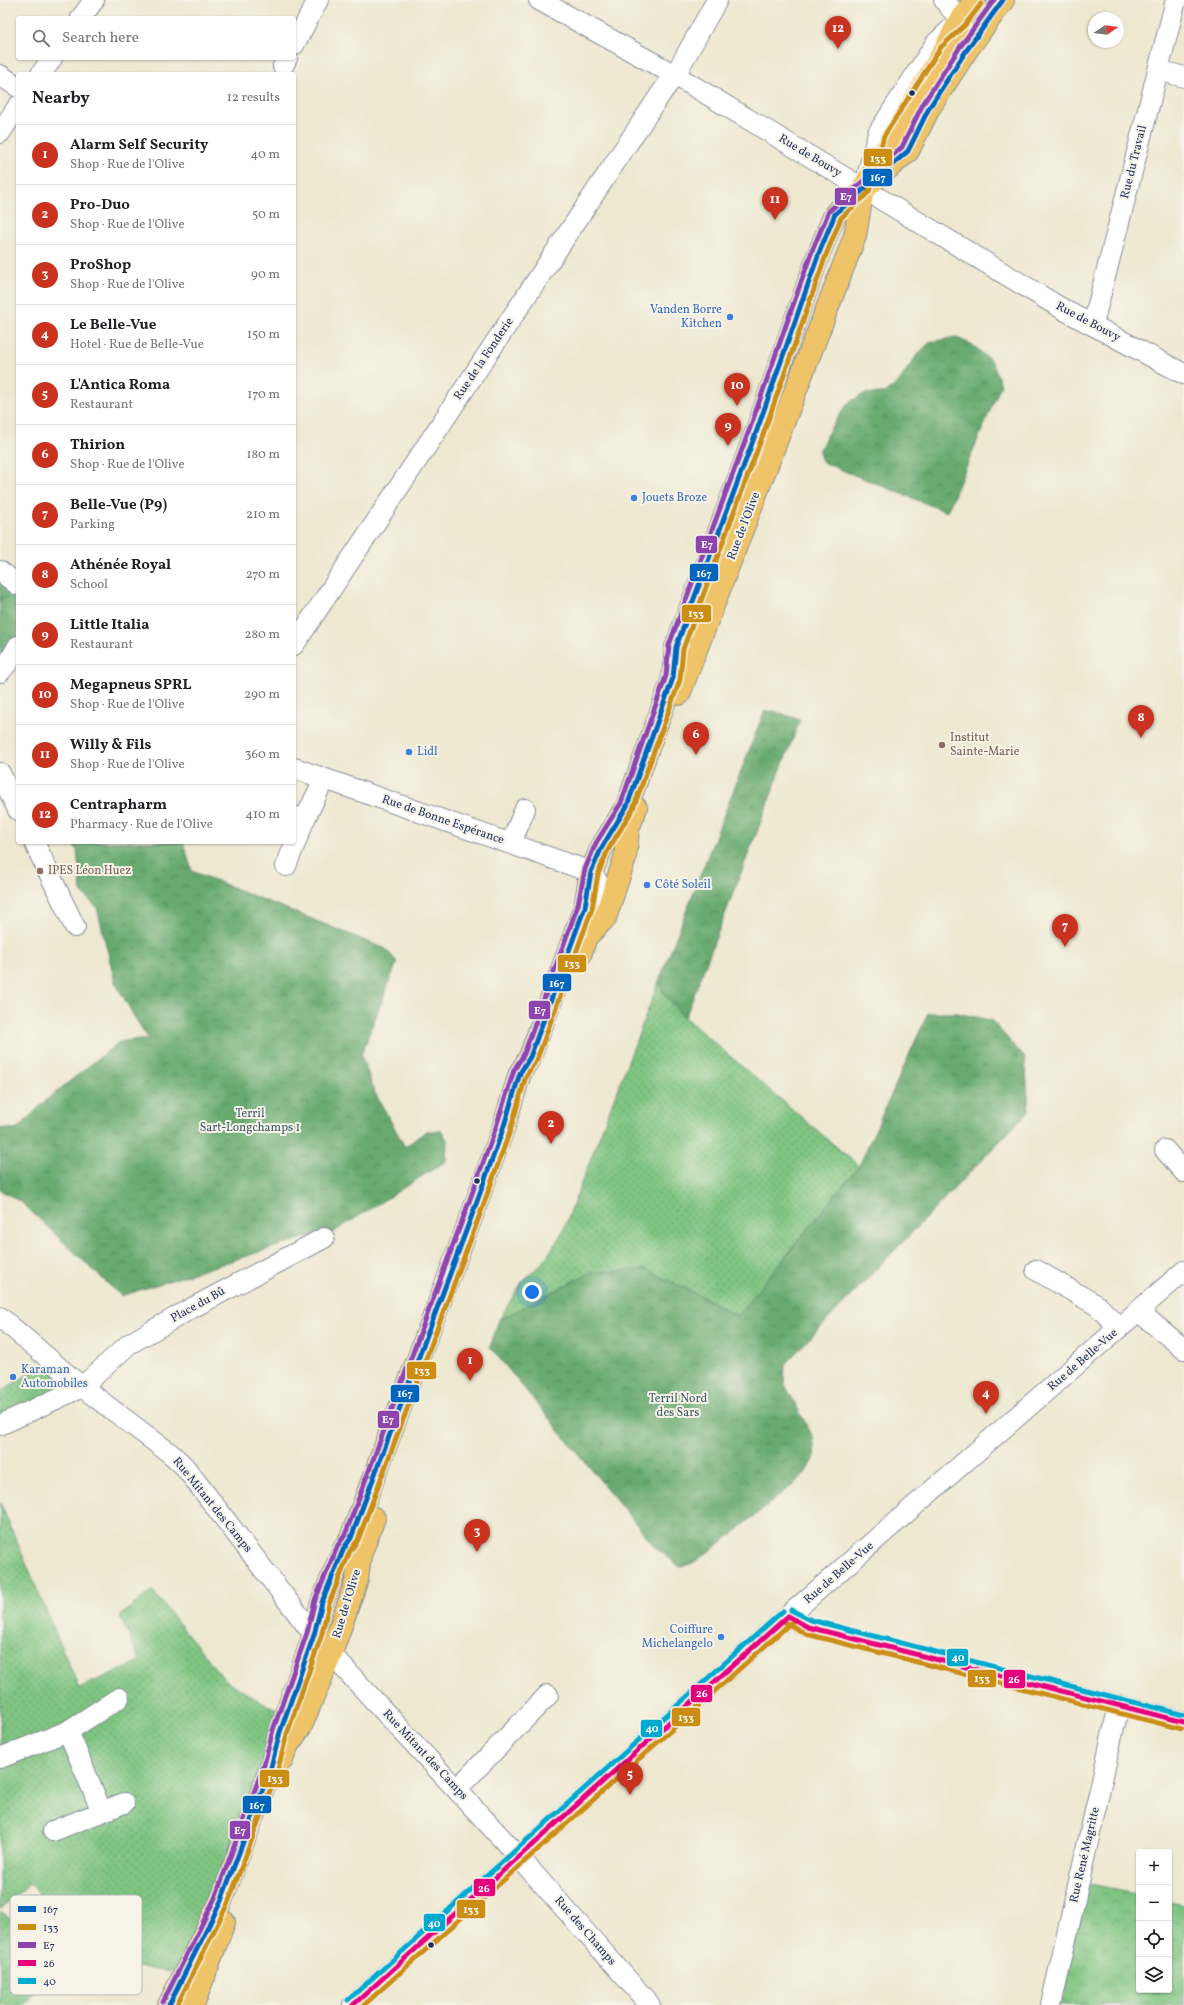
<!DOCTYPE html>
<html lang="en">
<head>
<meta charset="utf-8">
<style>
	:root { --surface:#fff; --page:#f6f6f6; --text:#202124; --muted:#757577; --line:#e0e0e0; --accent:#c8321e }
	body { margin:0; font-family:Vollkorn,serif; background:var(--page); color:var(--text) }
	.controls { position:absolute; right:12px; bottom:12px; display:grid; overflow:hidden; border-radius:4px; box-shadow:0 1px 3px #0004 }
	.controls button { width:36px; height:36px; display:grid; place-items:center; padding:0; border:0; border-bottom:1px solid var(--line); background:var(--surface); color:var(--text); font:20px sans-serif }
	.compass { position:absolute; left:1088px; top:12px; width:36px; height:36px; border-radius:50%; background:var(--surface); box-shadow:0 1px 3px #0004; rotate:77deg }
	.you { position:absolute; left:532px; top:1292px; width:14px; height:14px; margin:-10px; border:3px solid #fff; border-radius:50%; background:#1a73e8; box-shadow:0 0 0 6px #1a73e833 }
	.badge { display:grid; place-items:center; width:26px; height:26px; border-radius:50%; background:var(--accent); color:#fff; font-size:13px; font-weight:700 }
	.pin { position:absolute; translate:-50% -33px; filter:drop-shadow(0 1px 2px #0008) }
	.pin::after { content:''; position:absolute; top:21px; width:14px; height:12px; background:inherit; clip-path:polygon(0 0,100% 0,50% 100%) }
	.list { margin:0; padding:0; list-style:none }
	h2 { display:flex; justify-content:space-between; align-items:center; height:52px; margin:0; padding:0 16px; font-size:17px }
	h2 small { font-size:13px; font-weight:400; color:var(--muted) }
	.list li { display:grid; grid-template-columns:26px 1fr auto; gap:12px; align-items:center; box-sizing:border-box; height:60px; padding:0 16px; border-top:1px solid var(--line) }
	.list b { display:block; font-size:15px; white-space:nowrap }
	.list p { margin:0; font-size:13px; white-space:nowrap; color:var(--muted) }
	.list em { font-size:13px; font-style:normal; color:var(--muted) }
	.icon { flex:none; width:22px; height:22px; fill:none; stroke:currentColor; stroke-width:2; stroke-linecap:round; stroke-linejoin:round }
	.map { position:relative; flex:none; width:1184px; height:2005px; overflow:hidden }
	.search { position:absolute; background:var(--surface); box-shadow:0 1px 3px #0004; left:16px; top:16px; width:280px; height:44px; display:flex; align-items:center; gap:10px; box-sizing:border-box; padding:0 14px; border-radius:4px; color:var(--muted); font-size:15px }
	.panel { position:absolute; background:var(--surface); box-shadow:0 1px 3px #0004; left:16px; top:72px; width:280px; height:772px; border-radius:4px }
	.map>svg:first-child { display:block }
	.grass { fill:url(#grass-dots); stroke:#4d7a70 }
	.forest { fill:url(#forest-crowns); stroke:#416c66 }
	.park { fill:url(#park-crowns); stroke:#4d7a70 }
	.garden { fill:url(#garden-furrows); stroke:#4d7a70 }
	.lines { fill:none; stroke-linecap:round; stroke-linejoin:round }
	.minor-casing { stroke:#848c97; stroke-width:22 }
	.major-casing { stroke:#848c97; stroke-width:24 }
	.minor { stroke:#fff; stroke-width:20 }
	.major { stroke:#efc469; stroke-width:22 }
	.bus-1-casing { stroke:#f7f3e8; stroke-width:8 }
	.bus-2-casing { stroke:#f7f3e8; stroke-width:8 }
	.bus-3-casing { stroke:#f7f3e8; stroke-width:8 }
	.bus-4-casing { stroke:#f7f3e8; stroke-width:8 }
	.bus-5-casing { stroke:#f7f3e8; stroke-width:8 }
	.bus-1 { stroke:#0065bd; stroke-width:5 }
	.bus-2 { stroke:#cb8e13; stroke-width:5 }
	.bus-3 { stroke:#8e44ad; stroke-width:5 }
	.bus-4 { stroke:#e5007d; stroke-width:5 }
	.bus-5 { stroke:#00a9ce; stroke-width:5 }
	.bus-dot { fill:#1b2f5e; stroke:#f7f3e8; stroke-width:1.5 }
	.shop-dot { fill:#3f7fe0; stroke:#f7f3e8; stroke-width:1.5 }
	.education-dot { fill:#8d6e63; stroke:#f7f3e8; stroke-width:1.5 }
	.labels { text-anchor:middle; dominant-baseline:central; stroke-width:4; stroke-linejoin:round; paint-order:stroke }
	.street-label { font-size:12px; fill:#1b2f5e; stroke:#f7f3e8 }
	.shop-label { font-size:12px; fill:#366cbe; stroke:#f7f3e8; text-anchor:start }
	.education-label { font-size:12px; fill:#785e54; stroke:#f7f3e8; text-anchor:start }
	.park-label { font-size:12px; fill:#395c68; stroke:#f7f3e8 }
	.key { fill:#f7f3e8; stroke:#b5b8bf; stroke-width:1 }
	.key-label { font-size:11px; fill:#1b2f5e }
	.line-badge { stroke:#f7f3e8; stroke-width:1.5 }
	.badge-label { font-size:11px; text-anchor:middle; font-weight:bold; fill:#fff }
</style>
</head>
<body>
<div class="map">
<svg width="1184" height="2005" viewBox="0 0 1184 2005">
	<defs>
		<pattern id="grass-dots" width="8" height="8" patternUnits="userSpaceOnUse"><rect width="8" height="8" fill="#7fc581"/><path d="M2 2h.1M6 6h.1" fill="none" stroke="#67a06d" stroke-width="1.8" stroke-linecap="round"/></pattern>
		<pattern id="forest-crowns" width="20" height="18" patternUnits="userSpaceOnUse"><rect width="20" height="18" fill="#67aa6f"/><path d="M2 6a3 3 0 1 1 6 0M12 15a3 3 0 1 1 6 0" fill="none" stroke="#548b5e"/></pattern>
		<pattern id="park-crowns" width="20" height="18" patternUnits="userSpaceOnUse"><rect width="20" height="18" fill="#7fc581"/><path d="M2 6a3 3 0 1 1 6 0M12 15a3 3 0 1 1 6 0" fill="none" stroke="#67a06d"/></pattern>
		<pattern id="garden-furrows" width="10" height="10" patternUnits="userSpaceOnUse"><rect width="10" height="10" fill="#7fc581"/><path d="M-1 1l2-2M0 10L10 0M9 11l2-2" fill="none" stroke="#67a06d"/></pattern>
	</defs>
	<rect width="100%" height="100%" fill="#f7f3e8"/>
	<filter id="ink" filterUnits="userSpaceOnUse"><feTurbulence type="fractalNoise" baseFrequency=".025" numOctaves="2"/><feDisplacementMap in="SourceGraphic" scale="8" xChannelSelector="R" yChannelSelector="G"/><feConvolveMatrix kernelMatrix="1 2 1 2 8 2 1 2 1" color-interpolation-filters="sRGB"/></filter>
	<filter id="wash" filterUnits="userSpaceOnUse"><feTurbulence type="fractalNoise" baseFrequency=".012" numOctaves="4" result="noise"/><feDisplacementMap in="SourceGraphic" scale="16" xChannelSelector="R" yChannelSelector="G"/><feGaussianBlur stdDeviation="0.9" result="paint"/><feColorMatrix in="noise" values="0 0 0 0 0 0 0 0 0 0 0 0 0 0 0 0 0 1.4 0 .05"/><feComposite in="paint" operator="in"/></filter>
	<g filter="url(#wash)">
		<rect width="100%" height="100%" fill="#eee8d0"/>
		<!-- grass -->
		<path class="grass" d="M659,981L664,994L685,1018L859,1166L737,1316L707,1299L589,1273L499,1320L522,1282L545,1260L563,1231Z
			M51,1360L82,1387L0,1425V1392Z
			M0,1502L79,1688L140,1661L120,1616L152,1590L224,1679L264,1704L291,1714L185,1974L110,1963L29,1884L0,1909Z"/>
		<!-- forest -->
		<path class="forest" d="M955,337L973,345L992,362L1001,385L947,512L822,462L819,452L830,429L848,403L864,394L884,393L897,384L917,355L929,343Z
			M0,571L18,585V644L0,659Z
			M774,711L800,720L685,1018L664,994L659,981L764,712Z
			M71,842H183L192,871L386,949L397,962L361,1055L375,1093L405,1147L426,1131H442L447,1140L446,1161L324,1238L319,1233L121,1296L21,1202L0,1190V1128L17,1129L45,1101L119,1042L139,1039L150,1041L135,1018L115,982L97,908L81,892L77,850Z
			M928,1013H956L991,1020L1025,1058L1029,1111L785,1364L784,1383L813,1437L815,1456L804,1475L730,1536L693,1563L680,1567L656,1548L490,1347L499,1320L589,1273L645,1269L707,1299L737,1316L859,1166Z"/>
		<!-- park -->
		<path class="park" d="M1079,1881L1139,1895V1990H1169V1902L1184,1905V2005H1051Z"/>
		<!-- garden -->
		<path class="garden" d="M0,1912L35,1936L44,1948L27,1972L42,1983L24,2005H0Z"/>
	</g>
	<g filter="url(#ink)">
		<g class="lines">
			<!-- minor casing -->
			<g class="minor-casing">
				<path id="minor" d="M539,0L675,75L1066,311L1184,374
					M944,0L960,20L963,35
					M81,18L94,0
					M294,45L318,0
					M283,66L287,58
					M1158,70L1184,77
					M41,74L52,58
					M0,75L18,87
					M0,133L18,106
					M868,173L878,133L936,43L952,28
					M1093,324L1176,0
					M0,571L18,585
					M294,645L662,92L675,75L717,0
					M0,672L10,660L18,646
					M294,768L591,872C607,893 602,894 594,918
					M0,773L18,810
					M294,816L304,821L324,779
					M34,842L75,927
					M511,843L525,809
					M286,866L304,821
					M1165,1150L1184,1172
					M1036,1270L1098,1306L1119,1328
					M1138,1311L1184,1349
					M0,1317L82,1387L171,1454L184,1466L314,1635
					M0,1425L82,1387L129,1344L192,1308L324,1238
					M788,1616L808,1627L1184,1722
					M331,1654L519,1857L650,2005
					M68,1731L102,1812
					M0,1758L68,1731L119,1698
					M457,1789L548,1695
					M53,1831L124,1803
					M353,2005L788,1616L1184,1271
					M1051,2005L1119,1705"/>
			</g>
			<!-- major casing -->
			<g class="major-casing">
				<path id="major" d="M679,694L855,236L863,188L944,51L960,20L975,0
					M580,955L586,937L605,918L625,858L628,829L636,808
					M282,1760L287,1746L301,1726L331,1654L357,1579L360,1555L374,1518
					M169,2005L221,1901L271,1767L280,1732L314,1635L322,1602L344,1548L351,1538L472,1215L503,1129L520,1073L530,1057L585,907L591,872L602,847L627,806L647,751L673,678L676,647L757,430L819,253L835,214L908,151L929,108L966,51L1003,0
					M193,2005L224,1922"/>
			</g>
			<!-- minor -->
			<use href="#minor" class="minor"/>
			<!-- major -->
			<use href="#major" class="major"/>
			<!-- bus-1 casing -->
			<g class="bus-1-casing">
				<path id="bus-1" d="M169,2005L221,1901L271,1767L280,1732L314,1635L322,1602L344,1548L351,1538L472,1215L503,1129L520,1073L530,1057L585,907L591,872L602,847L627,806L673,678L676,647L757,430L819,253L835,214L908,151L929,108L966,51L1003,0"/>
			</g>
			<!-- bus-2 casing -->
			<g class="bus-2-casing">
				<path id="bus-2" d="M785,1622L806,1634L1182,1729
					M177,2005L228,1903L278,1769L287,1734L321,1637L329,1604L350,1551L358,1540L479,1217L510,1131L526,1076L537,1059L592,909L598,874L608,850L633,809L680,680L683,649L764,432L826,255L841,218L869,192L884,136L941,47L965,25L981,4
					M364,2005L793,1621"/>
			</g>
			<!-- bus-3 casing -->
			<g class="bus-3-casing">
				<path id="bus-3" d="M163,2002L215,1898L264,1765L273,1730L307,1633L315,1600L338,1545L345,1535L465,1213L496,1127L514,1070L524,1054L578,905L585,869L596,843L621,803L666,676L669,645L750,428L812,251L829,211L902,147L923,104L960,47L994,0"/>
			</g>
			<!-- bus-4 casing -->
			<g class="bus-4-casing">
				<path id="bus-4" d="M788,1616L808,1627L1184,1722
					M353,2005L788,1616"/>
			</g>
			<!-- bus-5 casing -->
			<g class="bus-5-casing">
				<path id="bus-5" d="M791,1610L811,1620L1184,1715
					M348,2000L783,1611"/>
			</g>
			<!-- bus-1 -->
			<use href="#bus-1" class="bus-1"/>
			<!-- bus-2 -->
			<use href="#bus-2" class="bus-2"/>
			<!-- bus-3 -->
			<use href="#bus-3" class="bus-3"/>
			<!-- bus-4 -->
			<use href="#bus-4" class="bus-4"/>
			<!-- bus-5 -->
			<use href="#bus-5" class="bus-5"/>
		</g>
	</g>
	<!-- markers -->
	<g class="bus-dot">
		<circle cx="912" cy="93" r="3.5"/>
		<circle cx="477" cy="1181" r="3.5"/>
		<circle cx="431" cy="1945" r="3.5"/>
	</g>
	<g class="shop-dot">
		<circle cx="730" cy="317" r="4"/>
		<circle cx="634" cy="498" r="4"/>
		<circle cx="409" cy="752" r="4"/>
		<circle cx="647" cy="885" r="4"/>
		<circle cx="13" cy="1377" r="4"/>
		<circle cx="721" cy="1637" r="4"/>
	</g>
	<g class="education-dot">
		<circle cx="942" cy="745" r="4"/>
		<circle cx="40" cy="871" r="4"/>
	</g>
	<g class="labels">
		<!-- street labels -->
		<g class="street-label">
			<text transform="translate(810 156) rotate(31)">Rue de Bouvy</text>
			<text transform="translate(1134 162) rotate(-76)">Rue du Travail</text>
			<text transform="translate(1088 322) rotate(28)">Rue de Bouvy</text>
			<text transform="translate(484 359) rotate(-56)">Rue de la Fonderie</text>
			<text transform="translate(744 526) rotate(-69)">Rue de l'Olive</text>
			<text transform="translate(443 820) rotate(19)">Rue de Bonne Espérance</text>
			<text transform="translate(198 1305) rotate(-29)">Place du Bû</text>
			<text transform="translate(1083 1360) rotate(-41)">Rue de Belle-Vue</text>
			<text transform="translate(212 1505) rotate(51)">Rue Mitant des Camps</text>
			<text transform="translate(839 1573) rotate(-41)">Rue de Belle-Vue</text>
			<text transform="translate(347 1604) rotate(-73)">Rue de l'Olive</text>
			<text transform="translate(425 1755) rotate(47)">Rue Mitant des Camps</text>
			<text transform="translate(1085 1855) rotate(-77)">Rue René Magritte</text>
			<text transform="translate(585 1931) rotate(49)">Rue des Champs</text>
		</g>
		<!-- shop labels -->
		<g class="shop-label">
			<text x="722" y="310" text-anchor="end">Vanden Borre<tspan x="722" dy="14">Kitchen</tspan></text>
			<text x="642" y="498">Jouets Broze</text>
			<text x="417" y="752">Lidl</text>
			<text x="655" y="885">Côté Soleil</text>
			<text x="21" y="1370">Karaman<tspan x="21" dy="14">Automobiles</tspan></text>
			<text x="713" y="1630" text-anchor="end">Coiffure<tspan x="713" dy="14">Michelangelo</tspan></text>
		</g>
		<!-- education labels -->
		<g class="education-label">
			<text x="950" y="738">Institut<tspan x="950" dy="14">Sainte-Marie</tspan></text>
			<text x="48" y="871">IPES Léon Huez</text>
		</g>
		<!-- park labels -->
		<g class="park-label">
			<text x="250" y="1114">Terril<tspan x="250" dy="14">Sart-Longchamps 1</tspan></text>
			<text x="678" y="1399">Terril Nord<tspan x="678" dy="14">des Sars</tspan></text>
		</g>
	</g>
	<!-- legend -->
	<rect x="10" y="1895" width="132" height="100" rx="6" class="key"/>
	<rect x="18" y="1906" width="18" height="6" fill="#0065bd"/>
	<rect x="18" y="1924" width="18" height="6" fill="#cb8e13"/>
	<rect x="18" y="1942" width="18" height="6" fill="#8e44ad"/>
	<rect x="18" y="1960" width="18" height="6" fill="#e5007d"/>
	<rect x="18" y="1978" width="18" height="6" fill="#00a9ce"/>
	<g class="key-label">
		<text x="43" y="1913">167</text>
		<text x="43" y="1931">133</text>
		<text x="43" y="1949">E7</text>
		<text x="43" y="1967">26</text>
		<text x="43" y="1985">40</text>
	</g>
	<g class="line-badge">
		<rect x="863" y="148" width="30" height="19" rx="4" fill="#cb8e13"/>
		<rect x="862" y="168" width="31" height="19" rx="4" fill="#0065bd"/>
		<rect x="834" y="187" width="23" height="19" rx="4" fill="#8e44ad"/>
		<rect x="695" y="535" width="23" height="19" rx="4" fill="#8e44ad"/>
		<rect x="689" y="563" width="30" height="19" rx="4" fill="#0065bd"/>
		<rect x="681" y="604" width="31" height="19" rx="4" fill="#cb8e13"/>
		<rect x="557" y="954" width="30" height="19" rx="4" fill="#cb8e13"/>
		<rect x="542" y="973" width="30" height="19" rx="4" fill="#0065bd"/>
		<rect x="528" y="1000" width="23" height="20" rx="4" fill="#8e44ad"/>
		<rect x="406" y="1361" width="31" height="19" rx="4" fill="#cb8e13"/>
		<rect x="390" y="1384" width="30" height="19" rx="4" fill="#0065bd"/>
		<rect x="377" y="1410" width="23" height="19" rx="4" fill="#8e44ad"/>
		<rect x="946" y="1648" width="23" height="19" rx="4" fill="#00a9ce"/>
		<rect x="967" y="1669" width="30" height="19" rx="4" fill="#cb8e13"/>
		<rect x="1003" y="1669" width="23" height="20" rx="4" fill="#e5007d"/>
		<rect x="690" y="1684" width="23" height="19" rx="4" fill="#e5007d"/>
		<rect x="671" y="1707" width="30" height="20" rx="4" fill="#cb8e13"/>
		<rect x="640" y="1719" width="23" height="19" rx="4" fill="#00a9ce"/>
		<rect x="259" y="1769" width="31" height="19" rx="4" fill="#cb8e13"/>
		<rect x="242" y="1795" width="30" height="19" rx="4" fill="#0065bd"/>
		<rect x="229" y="1820" width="22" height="20" rx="4" fill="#8e44ad"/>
		<rect x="473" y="1878" width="23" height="19" rx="4" fill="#e5007d"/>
		<rect x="456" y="1899" width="30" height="20" rx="4" fill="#cb8e13"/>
		<rect x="423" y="1913" width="23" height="19" rx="4" fill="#00a9ce"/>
	</g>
	<g class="badge-label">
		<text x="878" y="162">133</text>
		<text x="878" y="181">167</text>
		<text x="846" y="200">E7</text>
		<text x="707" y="548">E7</text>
		<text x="704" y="577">167</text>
		<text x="696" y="617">133</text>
		<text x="572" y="967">133</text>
		<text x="557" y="987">167</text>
		<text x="540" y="1014">E7</text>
		<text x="422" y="1374">133</text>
		<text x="405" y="1397">167</text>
		<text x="388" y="1423">E7</text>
		<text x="958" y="1661">40</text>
		<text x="982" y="1682">133</text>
		<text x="1014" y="1683">26</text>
		<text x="702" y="1697">26</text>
		<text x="686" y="1721">133</text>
		<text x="652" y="1732">40</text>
		<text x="275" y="1782">133</text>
		<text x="257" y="1809">167</text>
		<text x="240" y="1834">E7</text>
		<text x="484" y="1892">26</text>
		<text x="471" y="1913">133</text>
		<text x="434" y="1927">40</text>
	</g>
</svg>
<div class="controls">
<button>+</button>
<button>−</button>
<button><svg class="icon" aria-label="locate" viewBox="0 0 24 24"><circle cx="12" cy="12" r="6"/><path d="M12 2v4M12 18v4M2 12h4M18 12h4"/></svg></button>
<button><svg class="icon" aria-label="layers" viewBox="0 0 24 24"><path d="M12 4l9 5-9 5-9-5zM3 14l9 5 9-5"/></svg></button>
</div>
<svg class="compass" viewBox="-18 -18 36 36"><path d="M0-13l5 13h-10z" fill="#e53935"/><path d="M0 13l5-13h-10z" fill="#757577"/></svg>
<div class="you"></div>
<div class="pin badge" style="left:470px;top:1381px">1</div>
<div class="pin badge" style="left:551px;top:1144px">2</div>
<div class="pin badge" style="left:477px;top:1552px">3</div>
<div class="pin badge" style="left:986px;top:1414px">4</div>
<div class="pin badge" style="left:630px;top:1795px">5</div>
<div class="pin badge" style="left:696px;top:755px">6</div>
<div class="pin badge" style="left:1065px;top:947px">7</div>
<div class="pin badge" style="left:1141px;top:738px">8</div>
<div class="pin badge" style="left:728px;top:446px">9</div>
<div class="pin badge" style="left:737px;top:406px">10</div>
<div class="pin badge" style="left:775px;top:220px">11</div>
<div class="pin badge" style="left:838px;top:49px">12</div>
<div class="search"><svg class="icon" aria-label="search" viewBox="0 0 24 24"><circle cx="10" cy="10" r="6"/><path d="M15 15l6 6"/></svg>Search here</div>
<section class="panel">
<h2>Nearby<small>12 results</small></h2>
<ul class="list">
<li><span class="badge">1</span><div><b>Alarm Self Security</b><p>Shop · Rue de l'Olive</p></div><em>40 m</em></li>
<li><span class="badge">2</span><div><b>Pro-Duo</b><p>Shop · Rue de l'Olive</p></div><em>50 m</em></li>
<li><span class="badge">3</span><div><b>ProShop</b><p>Shop · Rue de l'Olive</p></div><em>90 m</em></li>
<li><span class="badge">4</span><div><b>Le Belle-Vue</b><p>Hotel · Rue de Belle-Vue</p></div><em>150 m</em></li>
<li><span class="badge">5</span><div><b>L'Antica Roma</b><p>Restaurant</p></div><em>170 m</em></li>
<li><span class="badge">6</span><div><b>Thirion</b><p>Shop · Rue de l'Olive</p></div><em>180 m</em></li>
<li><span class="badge">7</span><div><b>Belle-Vue (P9)</b><p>Parking</p></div><em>210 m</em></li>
<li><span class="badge">8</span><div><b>Athénée Royal</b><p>School</p></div><em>270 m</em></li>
<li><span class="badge">9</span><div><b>Little Italia</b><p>Restaurant</p></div><em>280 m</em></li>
<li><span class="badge">10</span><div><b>Megapneus SPRL</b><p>Shop · Rue de l'Olive</p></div><em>290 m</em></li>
<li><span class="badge">11</span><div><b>Willy &amp; Fils</b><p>Shop · Rue de l'Olive</p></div><em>360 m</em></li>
<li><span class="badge">12</span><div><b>Centrapharm</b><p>Pharmacy · Rue de l'Olive</p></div><em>410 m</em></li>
</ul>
</section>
</div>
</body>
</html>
